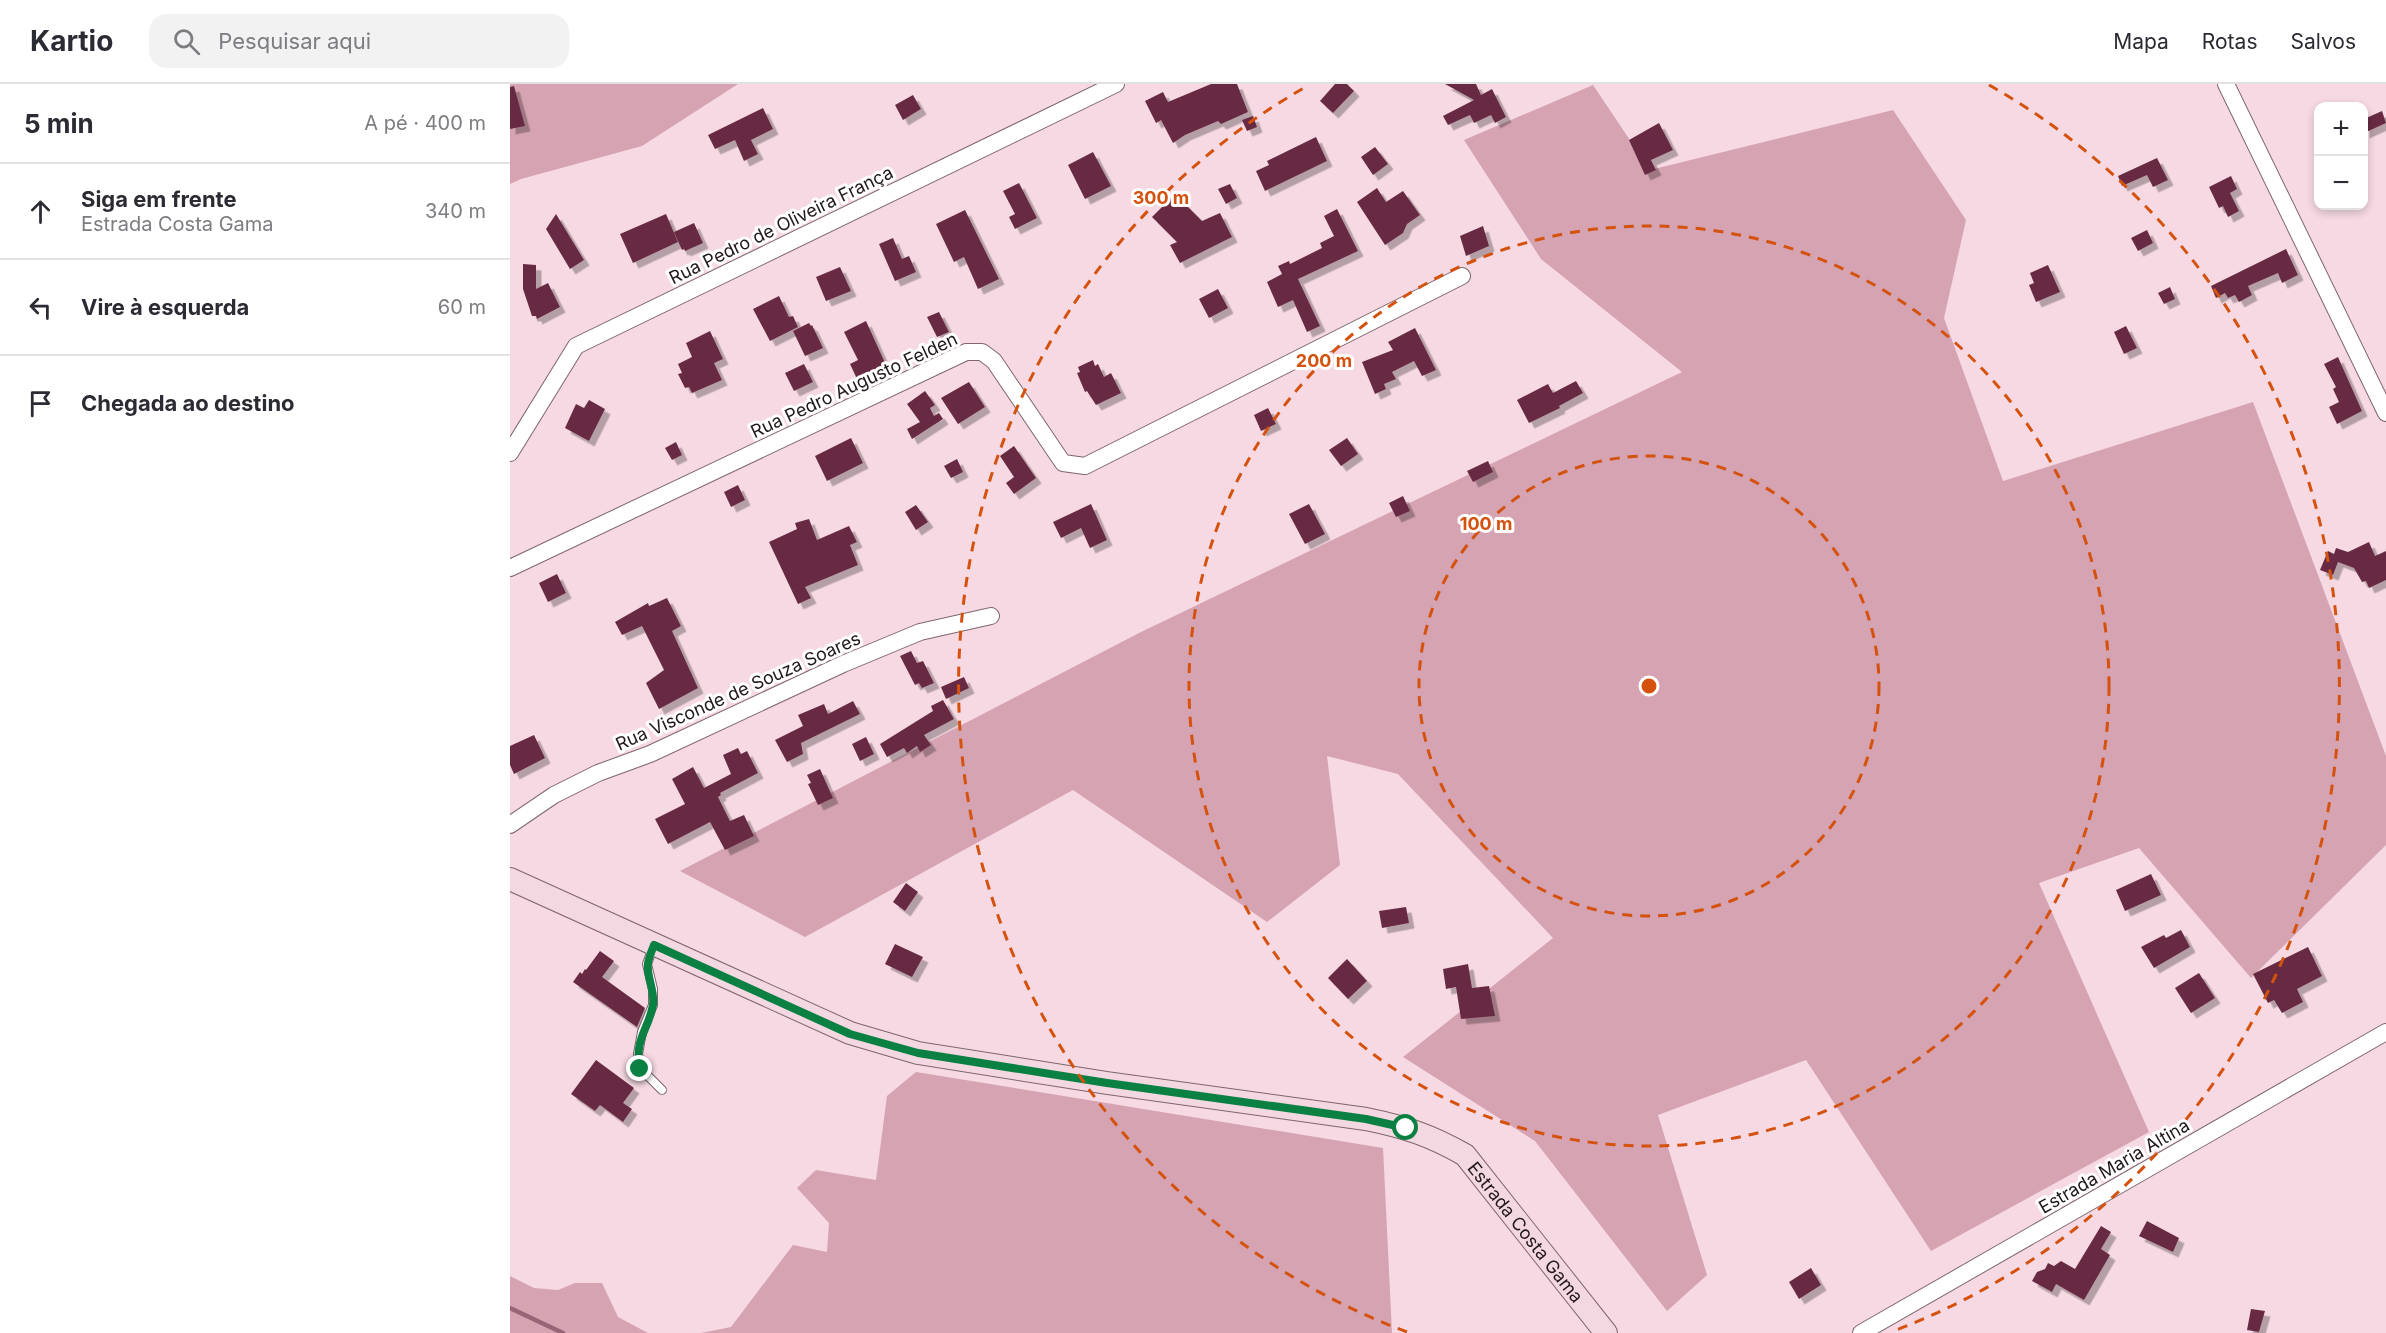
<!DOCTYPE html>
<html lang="pt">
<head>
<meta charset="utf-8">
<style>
	:root { --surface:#fff; --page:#f2f2f3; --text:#2b2b33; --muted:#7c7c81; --line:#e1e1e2 }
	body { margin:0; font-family:Inter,sans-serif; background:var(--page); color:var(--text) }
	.controls { position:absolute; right:18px; top:18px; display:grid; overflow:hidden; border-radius:12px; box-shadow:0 3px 9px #0003 }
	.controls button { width:54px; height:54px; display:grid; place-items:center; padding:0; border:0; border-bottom:2px solid var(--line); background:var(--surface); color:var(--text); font:30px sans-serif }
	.stop { position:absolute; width:18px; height:18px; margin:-14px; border:4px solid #0b8043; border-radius:50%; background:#fff }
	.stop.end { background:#0b8043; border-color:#fff; box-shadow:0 2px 6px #0008 }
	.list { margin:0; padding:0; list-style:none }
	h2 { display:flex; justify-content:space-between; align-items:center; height:78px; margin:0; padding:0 24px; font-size:26px }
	h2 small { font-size:20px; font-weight:400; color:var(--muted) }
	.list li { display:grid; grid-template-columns:39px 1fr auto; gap:18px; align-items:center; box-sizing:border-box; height:96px; padding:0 24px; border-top:2px solid var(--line) }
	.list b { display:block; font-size:22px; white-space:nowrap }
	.list p { margin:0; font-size:20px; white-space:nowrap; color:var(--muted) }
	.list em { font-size:20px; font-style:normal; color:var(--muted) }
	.icon { flex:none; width:33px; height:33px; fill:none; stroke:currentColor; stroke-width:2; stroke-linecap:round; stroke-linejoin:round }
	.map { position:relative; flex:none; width:1876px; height:1249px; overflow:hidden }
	header { display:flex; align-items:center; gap:36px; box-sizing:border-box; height:84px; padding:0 30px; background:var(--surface); border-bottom:2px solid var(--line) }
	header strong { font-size:28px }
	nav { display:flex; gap:33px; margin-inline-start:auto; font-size:21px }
	.search { width:420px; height:54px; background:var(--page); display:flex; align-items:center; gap:15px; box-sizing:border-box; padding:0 21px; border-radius:18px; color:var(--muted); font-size:22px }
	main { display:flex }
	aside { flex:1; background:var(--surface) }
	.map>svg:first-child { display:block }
	.green { fill:#d6a3b3 }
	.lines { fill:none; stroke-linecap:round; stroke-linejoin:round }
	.stream { stroke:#986576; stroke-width:4.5 }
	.building { fill:#672c43; filter:url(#shadow) }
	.service-casing { stroke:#7e666d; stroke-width:10 }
	.minor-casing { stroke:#7e666d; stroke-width:18 }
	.secondary-casing { stroke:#7e666d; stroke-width:24 }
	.service { stroke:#fff; stroke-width:8 }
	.minor { stroke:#fff; stroke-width:16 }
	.secondary { stroke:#f3d7e1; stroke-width:22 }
	.route { stroke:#0b8043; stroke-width:8 }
	.ring { fill:none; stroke:#d4520e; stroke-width:3; stroke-dasharray:10 8 }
	.labels { text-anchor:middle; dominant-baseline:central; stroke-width:6; stroke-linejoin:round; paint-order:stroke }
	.street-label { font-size:18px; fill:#22181b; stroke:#fff }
	.centre { fill:#d4520e; stroke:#fff; stroke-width:3 }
	.ring-label { font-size:18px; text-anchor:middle; font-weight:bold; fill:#d4520e; stroke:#fff; stroke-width:6; stroke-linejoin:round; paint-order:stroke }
</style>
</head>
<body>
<header>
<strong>Kartio</strong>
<div class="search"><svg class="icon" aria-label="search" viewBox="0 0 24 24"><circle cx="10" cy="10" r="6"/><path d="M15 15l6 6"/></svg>Pesquisar aqui</div>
<nav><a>Mapa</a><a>Rotas</a><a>Salvos</a></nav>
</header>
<main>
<aside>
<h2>5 min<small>A pé · 400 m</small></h2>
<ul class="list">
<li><svg class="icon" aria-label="ahead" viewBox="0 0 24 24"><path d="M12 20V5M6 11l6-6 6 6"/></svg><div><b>Siga em frente</b><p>Estrada Costa Gama</p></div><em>340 m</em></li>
<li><svg class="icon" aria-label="left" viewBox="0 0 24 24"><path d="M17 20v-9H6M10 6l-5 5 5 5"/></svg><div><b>Vire à esquerda</b></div><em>60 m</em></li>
<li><svg class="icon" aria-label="arrive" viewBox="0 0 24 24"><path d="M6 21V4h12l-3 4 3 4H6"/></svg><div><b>Chegada ao destino</b></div></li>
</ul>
</aside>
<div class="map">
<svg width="1876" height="1249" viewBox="0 0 1876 1249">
	<defs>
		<filter id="shadow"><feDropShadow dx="5.5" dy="5.5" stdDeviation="0" flood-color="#0004"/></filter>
	</defs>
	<rect width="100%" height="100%" fill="#f6d9e2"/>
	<!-- green -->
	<path class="green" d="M0,0H228L132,62L11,95L0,100Z
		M1083,1L1140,86L1383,26L1456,136L1434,234L1493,397L1743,318L1876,672V761L1741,894L1629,764L1529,799L1639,1048L1421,1167L1296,976L1148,1031L1197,1191L1157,1227L1025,1057L893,973L1043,854L888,690L817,672L830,781L757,838L563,706L295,853L170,787L631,548L1172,288L1031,175L954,56Z
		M406,988L873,1064L882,1249H191L221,1243L283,1161L317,1168L319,1139L287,1104L306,1086L366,1096L377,1012Z
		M0,1192L24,1204L48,1206L65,1199H92L108,1233L138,1249H0Z"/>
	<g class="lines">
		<!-- stream -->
		<path class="stream" d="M0,1224L53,1249"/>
	</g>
	<!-- building -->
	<path class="building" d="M701,0H727L738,28L711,40L708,37L675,51L663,59L651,36L646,39L635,17L653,8L658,18Z
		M825,0H837L844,7L823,29L810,17Z
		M935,0H966L971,11L982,5L996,33L985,39L981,31L964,39L960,31L938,41L933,32L964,16Z
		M4,2L15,42L0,45V3Z
		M403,11L411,25L393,36L385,21Z
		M253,24L263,45L241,56L248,70L234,77L225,56L205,65L198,51Z
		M1872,27L1876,39L1854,49V35Z
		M743,32L747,43L737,47L732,36Z
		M1149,39L1163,66L1141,76L1146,86L1135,91L1119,56Z
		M806,53L817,77L755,107L746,87L759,81L757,77Z
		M865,63L878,80L863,91L851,73Z
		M583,68L601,102L575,115L558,81Z
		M1647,74L1658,96L1643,103L1637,91L1612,102L1608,92Z
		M1721,92L1727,105L1720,109L1729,127L1718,133L1713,122L1709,124L1699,103Z
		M509,99L527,134L505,145L499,133L505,130L493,107Z
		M720,100L727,114L716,120L708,105Z
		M867,104L876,118L893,107L910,131L897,140L893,149L875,161L847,118Z
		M665,110L692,137L710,129L722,153L670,179L660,161L667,158L642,133Z
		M827,125L848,167L788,195L810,242L797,248L783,216L768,223L757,198L772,190L768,182L779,177L780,180L812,164L810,159L824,152L814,132Z
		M455,126L489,195L468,205L454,173L444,178L426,140Z
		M46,130L74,176L60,185L36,145Z
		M156,130L168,158L123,179L110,150Z
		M184,139L193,159L175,167L174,165L172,166L164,148Z
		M973,142L979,162L956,172L950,152Z
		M1637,146L1643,159L1628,167L1621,154Z
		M383,154L392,175L399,172L406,188L385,197L369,160Z
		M1776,165L1788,191L1772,199L1768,189L1738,202L1742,211L1729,218L1725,211L1718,214L1715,209L1706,214L1701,202Z
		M13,180L26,181V205L38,199L50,223L27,235L26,232H22L13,205Z
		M1538,181L1550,208L1526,218L1519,201L1524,199L1520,189Z
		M330,183L341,207L316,217L306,193Z
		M1660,203L1665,215L1654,220L1648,209Z
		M708,205L718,224L699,234L689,215Z
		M269,212L279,233L283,232L288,243L260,257L243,225Z
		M429,228L439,248L427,253L417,233Z
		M356,237L376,281L348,297L340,280L348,276L334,248Z
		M299,239L301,242L302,241L313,264L295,272L283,247Z
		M1616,242L1627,264L1614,270L1604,248Z
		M905,244L926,286L912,292L904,277L882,288L886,295L874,300L876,305L865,310L852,278L883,266L878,258Z
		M200,247L213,275L204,279L212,296L182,309L179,303L175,304L168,290L172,289L168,280L182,273L176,259Z
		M1828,273L1852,327L1827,340L1819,323L1829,318L1823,305L1826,303L1814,280Z
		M583,276L585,282L588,280L594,293L601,289L611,309L586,321L577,307L575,308L567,289L570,288L568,283Z
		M294,280L303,298L284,307L275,289Z
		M1066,297L1073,309L1049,322L1050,324L1019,339L1007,316L1038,300L1043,309Z
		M459,298L475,323L448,340L431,314Z
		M415,307L425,321L420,324L424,332L429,329L433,335L402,355L397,345L410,338L397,320Z
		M79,316L95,325L79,357L55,344L66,320L74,324Z
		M758,324L766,340L751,347L744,331Z
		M341,354L353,379L317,397L305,372Z
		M837,354L848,370L831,382L819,366Z
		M166,358L172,371L162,376L155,364Z
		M504,362L526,394L504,410L496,399L504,393L490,372Z
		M447,375L453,388L441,394L434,382Z
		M978,377L983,388L963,398L957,387Z
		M228,401L235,416L221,423L214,408Z
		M893,412L900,427L886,433L879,419Z
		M581,420L597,456L580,464L571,444L551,454L543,438Z
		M799,420L815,450L795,460L779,430Z
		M406,421L418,438L406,446L395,428Z
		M299,435L307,456L339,442L347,458L340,461L348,481L295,503L301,514L288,520L259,458L287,445L285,439Z
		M1859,458L1865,472L1876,467V496L1859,504L1856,497L1852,498L1844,484L1828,478L1823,491L1810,486L1818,467L1824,470L1826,464L1838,468Z
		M47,490L56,509L38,518L29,499Z
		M157,514L171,542L162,547L188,604L149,625L136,599L154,586L132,542L112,551L105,538L138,519L139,522Z
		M401,567L407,579L413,577L424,599L412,604L409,599L405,601L390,572Z
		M454,593L459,604L436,615L431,603Z
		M433,616L444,635L414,651L421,661L410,668L407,662L397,669L394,664L377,673L370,660L423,627L421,622Z
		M343,617L350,630L291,659L293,670L277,678L265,656L293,642L288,631L314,620L318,630Z
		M24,651L35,674L4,690L0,681V662Z
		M356,653L364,670L350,677L342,660Z
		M228,664L231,670L237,667L248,689L210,709L211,711L208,713L220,737L234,731L244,752L215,766L200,738L158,760L145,735L175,720L162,695L183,683L194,704L221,690L213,671Z
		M310,685L323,714L308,721L298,700L301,699L297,691Z
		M1641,790L1651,811L1615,827L1606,806Z
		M396,799L408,808L395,827L383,818Z
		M896,823L899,839L872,844L869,827Z
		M1671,846L1680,863L1644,884L1631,863L1654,851L1656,854Z
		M385,860L413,873L402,893L375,880Z
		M1798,863L1812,892L1787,905L1793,918L1772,929L1764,916L1758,919L1743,890Z
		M90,867L104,877L92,893L135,924L127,943L63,898L70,888L72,890L75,885L76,886Z
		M837,875L857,897L838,915L818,894Z
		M958,880L962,904L979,902L985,932L951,935L946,903L936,905L933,885Z
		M1689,889L1705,914L1681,929L1665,904Z
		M86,976L124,1004L113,1019L122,1025L113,1038L90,1021L85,1027L61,1010Z
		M1637,1137L1669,1154L1663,1168L1629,1152Z
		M1591,1142L1601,1148L1591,1165L1600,1171L1574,1216L1546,1200L1542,1208L1522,1197L1527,1188L1535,1185L1538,1179L1544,1182L1551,1177L1565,1185Z
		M1301,1184L1311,1201L1289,1215L1279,1198Z
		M1741,1225L1755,1227L1749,1248L1737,1246Z"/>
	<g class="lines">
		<!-- service casing -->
		<g class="service-casing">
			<path id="service" d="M144,861L137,880L143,905V921L132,948L128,970L131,985L152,1006"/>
		</g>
		<!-- minor casing -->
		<g class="minor-casing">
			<path id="minor" d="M1716,0L1876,329
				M0,369L66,262L606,0
				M0,484L456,268H472L484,277L553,379L575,382L952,192
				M0,741L44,711L88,689L140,670L333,580L410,548L481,532
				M1351,1249L1876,948"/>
		</g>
		<!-- secondary casing -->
		<g class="secondary-casing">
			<g id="secondary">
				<path id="s1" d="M0,795L340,949L408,969L597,999L856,1035C895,1043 920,1051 955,1071L1096,1249"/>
			</g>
		</g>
		<!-- service -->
		<use href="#service" class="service"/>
		<!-- minor -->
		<use href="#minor" class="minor"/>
		<!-- secondary -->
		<use href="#secondary" class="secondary"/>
	</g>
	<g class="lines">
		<!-- route -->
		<path class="route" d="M130,985C124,955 138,947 143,921C145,906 136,892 138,879C139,873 142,866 144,861L340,950L408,969L597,999L856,1035L896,1044"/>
	</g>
	<!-- distance rings -->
	<g class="ring">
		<circle cx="1139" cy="602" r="230"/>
		<circle cx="1139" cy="602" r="460"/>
		<path d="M897 1248A690 690 0 0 1 799 1M1479 1A690 690 0 0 1 1381 1248"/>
	</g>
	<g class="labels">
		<!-- street labels -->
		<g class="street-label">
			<text transform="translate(271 141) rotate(-26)">Rua Pedro de Oliveira França</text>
			<text transform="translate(344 301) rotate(-25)">Rua Pedro Augusto Felden</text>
			<text transform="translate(228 607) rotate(-24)">Rua Visconde de Souza Soares</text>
			<text transform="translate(1604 1082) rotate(-30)">Estrada Maria Altina</text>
			<text stroke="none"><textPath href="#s1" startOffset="1101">Estrada Costa Gama</textPath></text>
		</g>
	</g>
	<circle cx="1139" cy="602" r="9" class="centre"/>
	<g class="ring-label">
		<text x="651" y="120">300 m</text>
		<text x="814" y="283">200 m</text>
		<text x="976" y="446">100 m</text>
	</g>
</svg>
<div class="controls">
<button>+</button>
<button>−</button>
</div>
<div class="stop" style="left:896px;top:1044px"></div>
<div class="stop end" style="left:130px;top:985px"></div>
</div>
</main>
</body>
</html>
